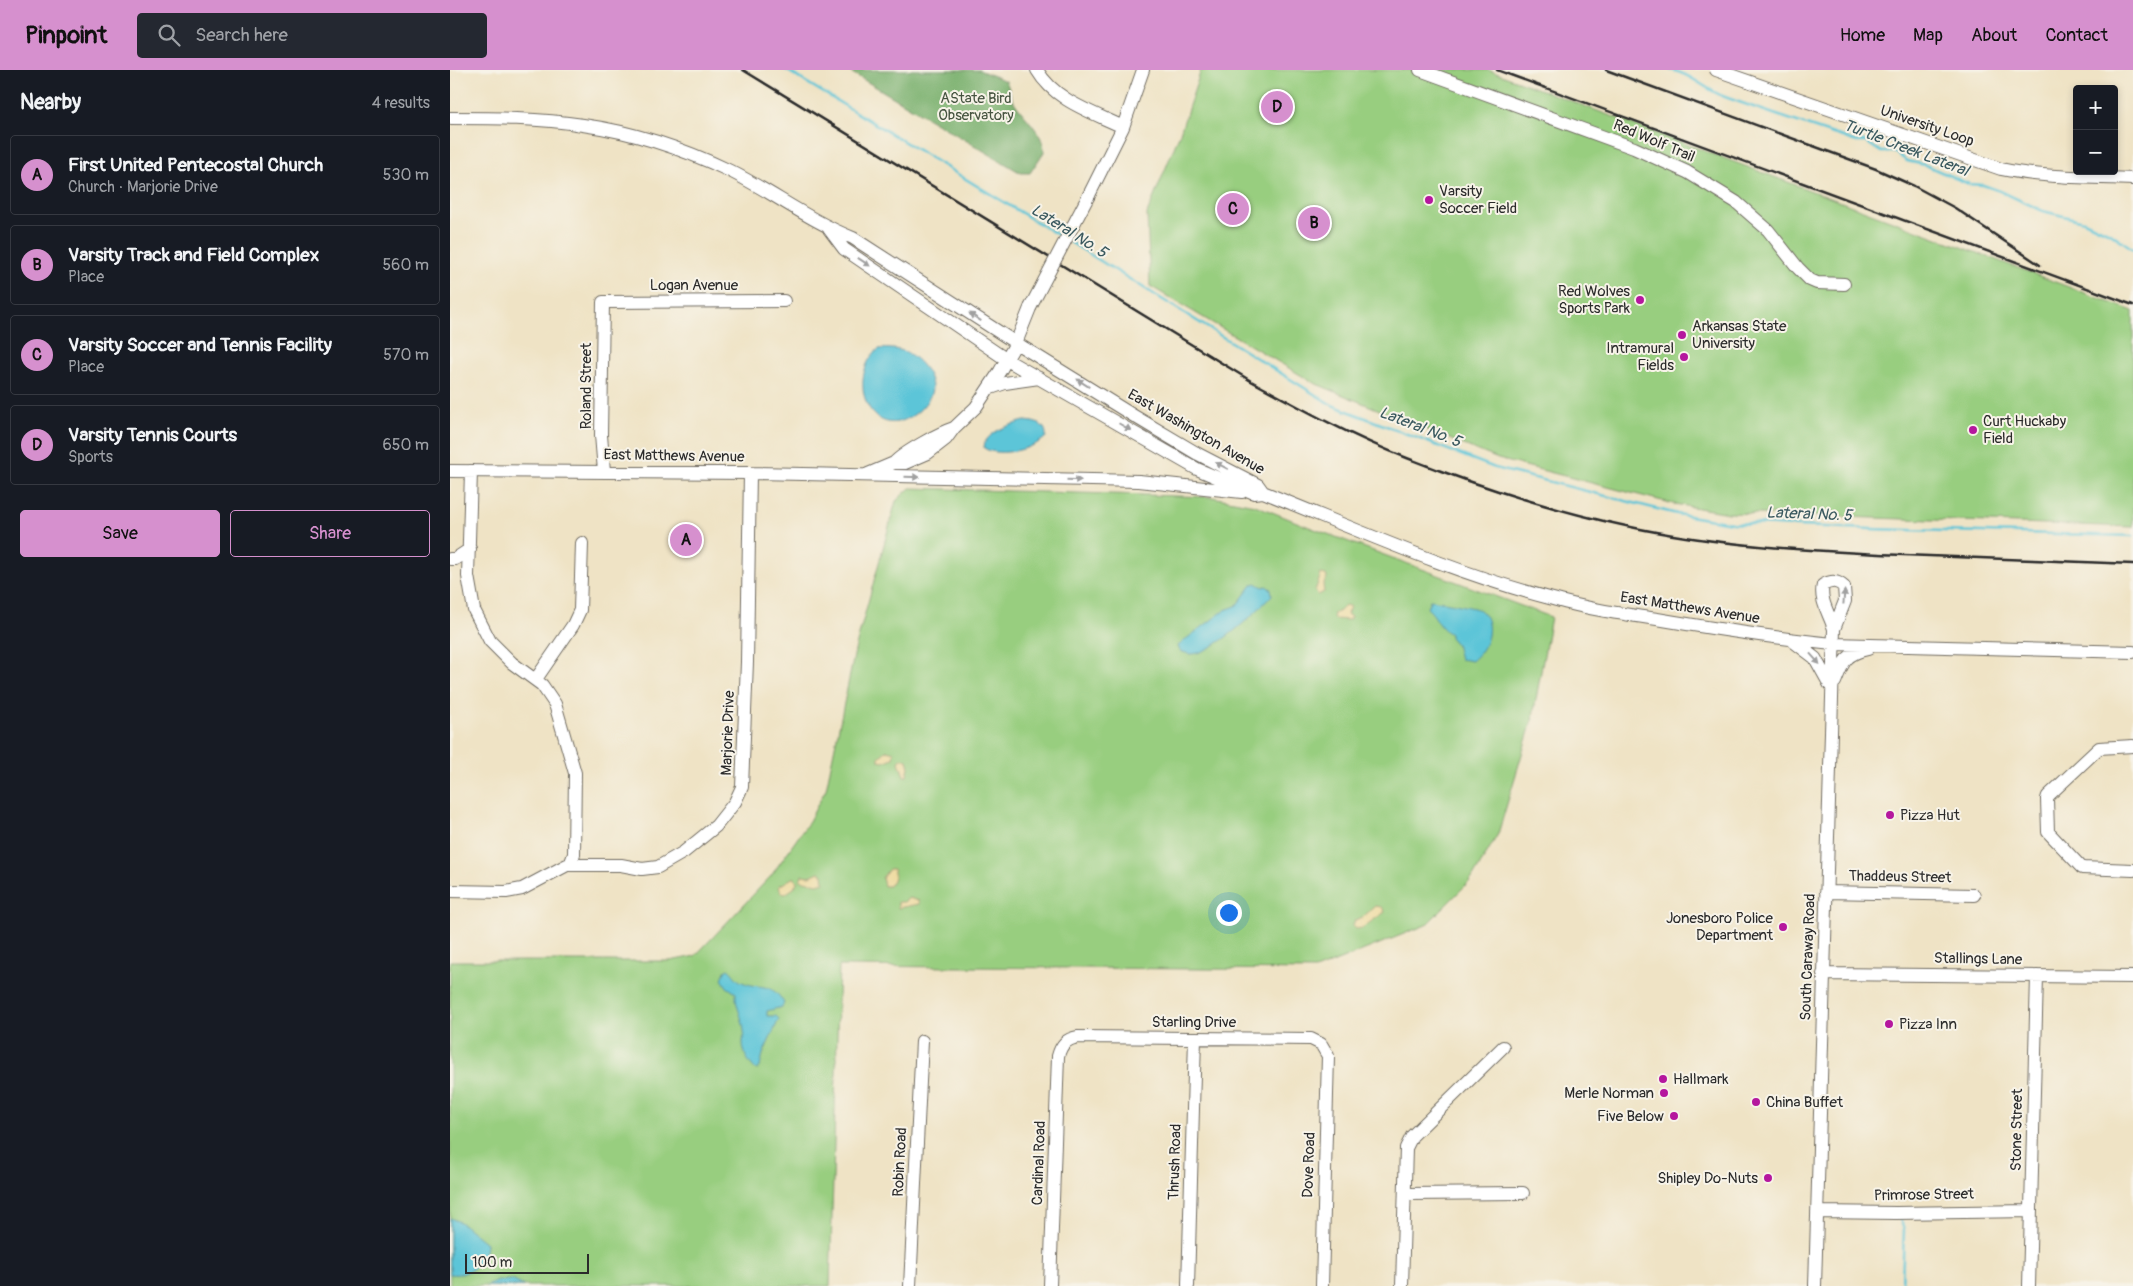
<!DOCTYPE html>
<html lang="en">
<head>
<meta charset="utf-8">
<style>
	:root { --surface:#171b24; --page:#242831; --text:#f1f3f6; --muted:#9ea1a6; --line:#363941; --accent:#d690ce }
	body { margin:0; font-family:Pangolin,sans-serif; background:var(--page); color:var(--text) }
	.controls { position:absolute; right:15px; top:15px; display:grid; overflow:hidden; border-radius:5px; box-shadow:0 2px 8px #0003 }
	.controls button { width:45px; height:45px; display:grid; place-items:center; padding:0; border:0; border-bottom:1px solid var(--line); background:var(--surface); color:var(--text); font:25px sans-serif }
	.scale { position:absolute; left:15px; bottom:12px; width:124px; box-sizing:border-box; padding-left:5px; border:2px solid #2b2b2b; border-top:0; font-size:14px; line-height:18px; white-space:nowrap; color:#2b2b2b; -webkit-text-stroke:4px #f7f3e8; paint-order:stroke }
	.you { position:absolute; left:778px; top:842px; width:18px; height:18px; margin:-12px; border:4px solid #fff; border-radius:50%; background:#1a73e8; box-shadow:0 0 0 8px #1a73e833 }
	.badge { display:grid; place-items:center; width:32px; height:32px; border-radius:50%; background:var(--accent); color:#111; font-size:16px; font-weight:700 }
	.pin { position:absolute; translate:-50% -50%; border:2px solid #fff; box-shadow:0 1px 5px #0006 }
	.list { margin:0; padding:0; list-style:none }
	h2 { display:flex; justify-content:space-between; align-items:center; height:65px; margin:0; padding:0 20px; font-size:21px }
	h2 small { font-size:16px; font-weight:400; color:var(--muted) }
	.list li { display:grid; grid-template-columns:32px 1fr auto; gap:15px; align-items:center; box-sizing:border-box; height:80px; margin:0 10px 10px; padding:0 10px; border:1px solid var(--line); border-radius:5px }
	.list b { display:block; font-size:19px; white-space:nowrap }
	.list p { margin:0; font-size:16px; white-space:nowrap; color:var(--muted) }
	.list em { font-size:16px; font-style:normal; color:var(--muted) }
	.actions { display:flex; gap:10px; padding:15px 20px }
	.actions a { flex:1; padding:11px 0; border:1px solid var(--accent); border-radius:5px; text-align:center; font-size:18px; color:var(--accent) }
	.actions .main { background:var(--accent); color:#111 }
	.icon { flex:none; width:28px; height:28px; fill:none; stroke:currentColor; stroke-width:2; stroke-linecap:round; stroke-linejoin:round }
	.map { position:relative; flex:none; width:1683px; height:1216px; overflow:hidden }
	header { display:flex; align-items:center; gap:30px; box-sizing:border-box; height:70px; padding:0 25px; background:var(--accent); color:#111 }
	header strong { font-size:24px }
	nav { display:flex; gap:28px; margin-inline-start:auto; font-size:18px }
	.search { width:350px; height:45px; background:var(--page); display:flex; align-items:center; gap:12px; box-sizing:border-box; padding:0 18px; border-radius:5px; color:var(--muted); font-size:19px }
	main { display:flex }
	aside { flex:1; background:var(--surface) }
	.map>svg:first-child { display:block }
	.green { fill:#98ce7f; stroke:#627c55 }
	.forest { fill:#7ab16e; stroke:#526e4c }
	.sand { fill:#eeda9e; stroke:#8c8264 }
	.water { fill:#5cc5d8; stroke:#447882 }
	.lines { fill:none; stroke-linecap:round; stroke-linejoin:round }
	.stream { stroke:#5cc5d8; stroke-width:2.5 }
	.minor-casing { stroke:#706b61; stroke-width:14 }
	.minor { stroke:#fff; stroke-width:12 }
	.rail { stroke:#2b2b2b; stroke-width:2.5 }
	.minor-bridge-casing { stroke:#706b61; stroke-width:14; stroke-linecap:butt }
	.minor-bridge { stroke:#fff; stroke-width:12 }
	.oneway { fill:#a0a0a0 }
	.poi-dot { fill:#b5179e; stroke:#f7f3e8; stroke-width:2 }
	.labels { text-anchor:middle; dominant-baseline:central; stroke-width:4; stroke-linejoin:round; paint-order:stroke }
	.park-label { font-size:15px; fill:#465440; stroke:#f7f3e8 }
	.street-label { font-size:15px; fill:#2b2b2b; stroke:#f7f3e8 }
	.poi-label { font-size:15px; fill:#2b2b2b; stroke:#f7f3e8; text-anchor:start }
	.water-label { font-size:16px; font-style:italic; fill:#3a595f; stroke:#f7f3e8 }
</style>
</head>
<body>
<header>
<strong>Pinpoint</strong>
<div class="search"><svg class="icon" aria-label="search" viewBox="0 0 24 24"><circle cx="10" cy="10" r="6"/><path d="M15 15l6 6"/></svg>Search here</div>
<nav><a>Home</a><a>Map</a><a>About</a><a>Contact</a></nav>
</header>
<main>
<aside>
<h2>Nearby<small>4 results</small></h2>
<ul class="list">
<li><span class="badge">A</span><div><b>First United Pentecostal Church</b><p>Church · Marjorie Drive</p></div><em>530 m</em></li>
<li><span class="badge">B</span><div><b>Varsity Track and Field Complex</b><p>Place</p></div><em>560 m</em></li>
<li><span class="badge">C</span><div><b>Varsity Soccer and Tennis Facility</b><p>Place</p></div><em>570 m</em></li>
<li><span class="badge">D</span><div><b>Varsity Tennis Courts</b><p>Sports</p></div><em>650 m</em></li>
</ul>
<div class="actions"><a class="main">Save</a><a>Share</a></div>
</aside>
<div class="map">
<svg width="1683" height="1216" viewBox="0 0 1683 1216">
	<rect width="100%" height="100%" fill="#f7f3e8"/>
	<filter id="ink" filterUnits="userSpaceOnUse"><feTurbulence type="fractalNoise" baseFrequency=".02" numOctaves="2"/><feDisplacementMap in="SourceGraphic" scale="10" xChannelSelector="R" yChannelSelector="G"/><feConvolveMatrix kernelMatrix="1 2 1 2 8 2 1 2 1" color-interpolation-filters="sRGB"/></filter>
	<filter id="wash" filterUnits="userSpaceOnUse"><feTurbulence type="fractalNoise" baseFrequency=".0096" numOctaves="4" result="noise"/><feDisplacementMap in="SourceGraphic" scale="20" xChannelSelector="R" yChannelSelector="G"/><feGaussianBlur stdDeviation="1.12" result="paint"/><feColorMatrix in="noise" values="0 0 0 0 0 0 0 0 0 0 0 0 0 0 0 0 0 1.4 0 .05"/><feComposite in="paint" operator="in"/></filter>
	<g filter="url(#wash)">
		<rect width="100%" height="100%" fill="#efe3c5"/>
		<!-- green -->
		<path class="green" d="M751,0H1038L1683,241V457L1279,443L1224,434L1048,389L864,313L700,216L697,144L730,63Z
			M460,418L762,427L805,435L859,457L1101,547L1082,651L1048,764L1021,810L976,855L865,900L389,896L380,1216H0V891H220L245,886L321,806L358,753L376,719L406,576L446,431Z"/>
		<!-- forest -->
		<path class="forest" d="M397,0H529L556,11C559,17 560,24 563,30C572,46 595,63 594,82L580,103H571Z"/>
		<!-- sand -->
		<path class="sand" d="M871,504L876,505L877,508L873,515L874,522L868,525L865,521Z
			M896,535L900,537L897,544L901,547L899,550L883,549L884,543L890,541Z
			M437,680L444,682L443,688L433,692L429,691V687Z
			M452,688L457,690L459,697L457,706H454L449,692Z
			M439,799H443C445,806 444,810 439,816H434L432,808Z
			M369,802L373,804L374,812L367,814L350,810L352,805L360,806Z
			M344,807L347,812L344,818L335,824L331,823L329,816Z
			M459,828L469,831V834L448,838V832H454Z
			M925,836L932,837L935,842L912,858L906,859L903,855L905,850L913,847Z"/>
		<!-- water -->
		<path class="water" d="M429,279C437,278 449,279 456,282C470,289 488,310 480,326C471,345 442,364 424,344C407,327 410,292 429,279Z
			M575,351C586,352 597,354 596,367C584,379 549,388 534,378C534,362 562,354 575,351Z
			M806,513L813,517L816,516L821,519L822,525C808,541 763,584 741,584C738,584 733,582 730,581L728,576L736,569L775,540L786,536L802,515Z
			M980,530C989,531 1024,537 1030,540C1042,549 1040,569 1032,580C1030,584 1025,588 1022,591L1010,589L1006,574L1000,567V564C988,557 987,546 977,538Z
			M278,899C283,902 285,909 292,912C311,920 321,911 334,933L332,937L317,941V946H326L329,949L313,984L310,997L306,1000C298,992 293,983 293,972C293,968 295,965 294,961C293,947 285,937 286,923L277,917L272,909L275,901Z
			M0,1148L10,1152L36,1173C36,1192 20,1207 0,1204Z
			M62,1210L74,1216H36L48,1211Z"/>
		<g class="lines">
			<!-- stream -->
			<path class="stream" d="M336,0L613,168
				M1220,0C1240,3 1256,20 1275,27C1319,43 1363,57 1407,72H1416L1431,82H1444L1457,91L1475,95L1519,114L1533,115L1550,121L1593,141L1634,151L1662,164L1683,179
				M620,172L882,335L1045,398L1227,444L1282,453L1420,459L1683,466
				M1449,1147L1454,1159L1452,1216"/>
		</g>
	</g>
	<g filter="url(#ink)">
		<g class="lines">
			<!-- minor casing -->
			<g class="minor-casing">
				<path id="minor" d="M587,0C605,31 642,42 673,57
					M970,0L1184,78L1237,102L1286,132L1318,160L1348,198L1360,210L1367,213L1394,214
					M1266,0L1551,99C1594,108 1639,107 1683,109
					M0,48C44,48 89,48 133,55C183,62 234,79 280,101C322,122 360,151 403,168L566,273L684,346L748,384L808,415L813,422
					M639,125L673,57L693,0
					M379,159L394,179L557,290L747,399L804,423L813,422C908,460 1003,503 1103,529C1137,539 1172,544 1207,549C1266,559 1324,568 1383,574L1683,582
					M538,319L555,313L589,308
					M444,393C454,382 489,363 504,358
					M0,401L300,403L689,411L792,422
					M21,401L18,506L24,540L40,571L62,593L92,615L105,634L125,703L124,784L120,795
					M154,401L151,365L153,232L334,231
					M418,404L444,393H455L478,383L496,369L504,358L526,337L550,301L566,273L580,238
					M0,489H5L20,479
					M1344,572L1365,588L1380,615
					M86,609L123,555L130,540L132,473
					M1385,612C1393,592 1395,584 1418,579
					M1683,676L1649,678L1598,726L1597,729L1598,762L1632,798L1683,800
					M0,821L56,822L72,819L117,795H171L192,799L208,797L234,782L266,756L285,732L292,717L297,592L300,403
					M1376,822L1524,825
					M1373,904L1683,907
					M955,1124L1073,1123
					M1367,1142L1446,1143L1581,1141
					M460,1216L472,971
					M600,1216L608,986C611,975 616,969 628,967L861,969L871,974L878,986L872,1216
					M738,1216L745,968
					M952,1216L956,1078L962,1066L1053,977
					M1365,1216L1384,559C1380,545 1369,530 1373,515C1381,511 1387,510 1394,517L1395,531L1384,559
					M1579,1216L1587,906"/>
			</g>
			<!-- minor -->
			<use href="#minor" class="minor"/>
			<!-- rail -->
			<path class="rail" d="M293,0L801,311C852,339 903,367 957,388C1028,416 1101,440 1176,456C1267,476 1361,481 1454,485C1530,488 1607,491 1683,494
				M1047,0L1683,235
				M1156,0L1426,99L1464,116L1505,138L1590,195"/>
			<!-- minor-bridge casing -->
			<g class="minor-bridge-casing">
				<path id="minor-bridge" d="M580,238L639,125"/>
			</g>
			<!-- minor-bridge -->
			<use href="#minor-bridge" class="minor-bridge"/>
		</g>
		<!-- one-way arrows -->
		<defs><path id="oneway-solid" d="M-6-.8H1V-3.2L6.5 0L1 3.2V.8H-6Z" transform="scale(1.25)"/></defs>
		<g class="oneway">
			<use href="#oneway-solid" transform="translate(414 192) rotate(34)"/>
			<use href="#oneway-solid" transform="translate(525 247) rotate(-147)"/>
			<use href="#oneway-solid" transform="translate(633 313) rotate(-147)"/>
			<use href="#oneway-solid" transform="translate(675 357) rotate(30)"/>
			<use href="#oneway-solid" transform="translate(772 396) rotate(-153)"/>
			<use href="#oneway-solid" transform="translate(462 407) rotate(1)"/>
			<use href="#oneway-solid" transform="translate(624 410) rotate(1)"/>
			<use href="#oneway-solid" transform="translate(1394 527) rotate(-85)"/>
			<use href="#oneway-solid" transform="translate(1365 589) rotate(48)"/>
		</g>
	</g>
	<!-- markers -->
	<g class="poi-dot">
		<circle cx="979" cy="130" r="5"/>
		<circle cx="1190" cy="230" r="5"/>
		<circle cx="1232" cy="265" r="5"/>
		<circle cx="1234" cy="287" r="5"/>
		<circle cx="1523" cy="360" r="5"/>
		<circle cx="1440" cy="745" r="5"/>
		<circle cx="1333" cy="857" r="5"/>
		<circle cx="1439" cy="954" r="5"/>
		<circle cx="1213" cy="1009" r="5"/>
		<circle cx="1214" cy="1023" r="5"/>
		<circle cx="1306" cy="1032" r="5"/>
		<circle cx="1224" cy="1046" r="5"/>
		<circle cx="1318" cy="1108" r="5"/>
	</g>
	<g class="labels">
		<!-- park labels -->
		<g class="park-label">
			<text x="526" y="28">AState Bird<tspan x="526" dy="17">Observatory</tspan></text>
		</g>
		<!-- street labels -->
		<g class="street-label">
			<text transform="translate(1477 56) rotate(19)">University Loop</text>
			<text transform="translate(1204 71) rotate(23)">Red Wolf Trail</text>
			<text x="244" y="215">Logan Avenue</text>
			<text transform="translate(136 316) rotate(-90)">Roland Street</text>
			<text transform="translate(746 362) rotate(30)">East Washington Avenue</text>
			<text transform="translate(224 386) rotate(1)">East Matthews Avenue</text>
			<text transform="translate(1240 538) rotate(9)">East Matthews Avenue</text>
			<text transform="translate(278 663) rotate(-88)">Marjorie Drive</text>
			<text transform="translate(1450 807) rotate(1)">Thaddeus Street</text>
			<text transform="translate(1358 887) rotate(-88)">South Caraway Road</text>
			<text transform="translate(1528 889) rotate(1)">Stallings Lane</text>
			<text x="744" y="952">Starling Drive</text>
			<text transform="translate(1567 1060) rotate(-89)">Stone Street</text>
			<text transform="translate(450 1092) rotate(-87)">Robin Road</text>
			<text transform="translate(725 1092) rotate(-88)">Thrush Road</text>
			<text transform="translate(589 1093) rotate(-88)">Cardinal Road</text>
			<text transform="translate(859 1095) rotate(-88)">Dove Road</text>
			<text transform="translate(1474 1125) rotate(-1)">Primrose Street</text>
		</g>
		<!-- poi labels -->
		<g class="poi-label">
			<text x="989" y="121">Varsity<tspan x="989" dy="17">Soccer Field</tspan></text>
			<text x="1180" y="221" text-anchor="end">Red Wolves<tspan x="1180" dy="17">Sports Park</tspan></text>
			<text x="1242" y="256">Arkansas State<tspan x="1242" dy="17">University</tspan></text>
			<text x="1224" y="278" text-anchor="end">Intramural<tspan x="1224" dy="17">Fields</tspan></text>
			<text x="1533" y="351">Curt Huckaby<tspan x="1533" dy="17">Field</tspan></text>
			<text x="1450" y="745">Pizza Hut</text>
			<text x="1323" y="848" text-anchor="end">Jonesboro Police<tspan x="1323" dy="17">Department</tspan></text>
			<text x="1449" y="954">Pizza Inn</text>
			<text x="1223" y="1009">Hallmark</text>
			<text x="1204" y="1023" text-anchor="end">Merle Norman</text>
			<text x="1316" y="1032">China Buffet</text>
			<text x="1214" y="1046" text-anchor="end">Five Below</text>
			<text x="1308" y="1108" text-anchor="end">Shipley Do-Nuts</text>
		</g>
		<!-- water labels -->
		<g class="water-label">
			<text transform="translate(1456 78) rotate(21)">Turtle Creek Lateral</text>
			<text transform="translate(619 161) rotate(32)">Lateral No. 5</text>
			<text transform="translate(970 357) rotate(21)">Lateral No. 5</text>
			<text transform="translate(1359 444) rotate(2)">Lateral No. 5</text>
		</g>
	</g>
</svg>
<div class="controls">
<button>+</button>
<button>−</button>
</div>
<div class="scale">100 m</div>
<div class="you"></div>
<div class="pin badge" style="left:236px;top:470px">A</div>
<div class="pin badge" style="left:864px;top:153px">B</div>
<div class="pin badge" style="left:783px;top:139px">C</div>
<div class="pin badge" style="left:827px;top:37px">D</div>
</div>
</main>
</body>
</html>
